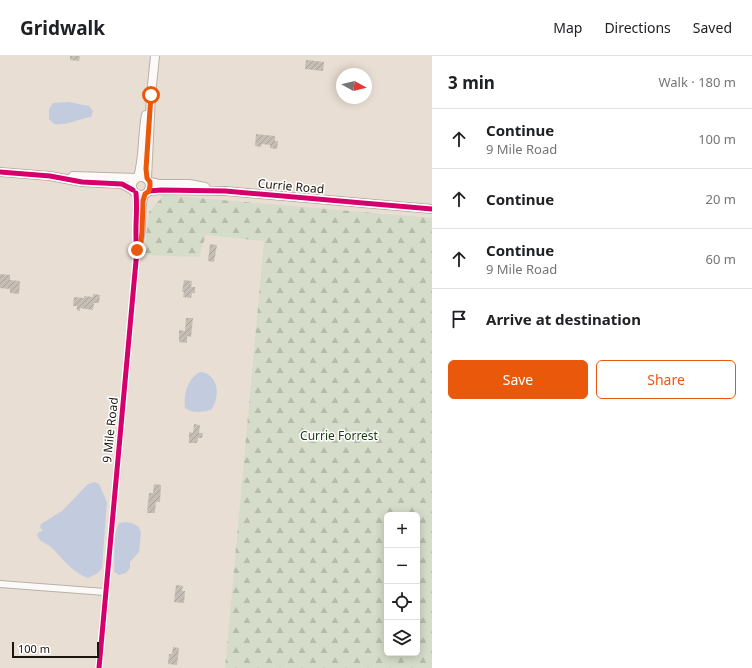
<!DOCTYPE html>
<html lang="en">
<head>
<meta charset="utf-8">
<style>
	:root { --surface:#fff; --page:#f2f2f2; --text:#202124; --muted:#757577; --line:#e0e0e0; --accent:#ea580c }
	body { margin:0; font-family:"Noto Sans",sans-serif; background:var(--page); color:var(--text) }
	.controls { position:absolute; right:12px; bottom:12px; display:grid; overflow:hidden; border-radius:6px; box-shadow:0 2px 10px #0003 }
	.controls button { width:36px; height:36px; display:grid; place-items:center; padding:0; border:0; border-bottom:1px solid var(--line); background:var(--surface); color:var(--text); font:20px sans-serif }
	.compass { position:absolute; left:336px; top:12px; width:36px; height:36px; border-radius:50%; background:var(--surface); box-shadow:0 2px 10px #0003; rotate:98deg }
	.scale { position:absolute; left:12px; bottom:10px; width:87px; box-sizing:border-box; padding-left:4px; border:2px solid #1c150d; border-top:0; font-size:11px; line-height:14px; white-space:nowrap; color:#1c150d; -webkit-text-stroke:3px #fff; paint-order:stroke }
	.stop { position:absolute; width:12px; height:12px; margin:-9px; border:3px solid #ea580c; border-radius:50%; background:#fff }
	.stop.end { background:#ea580c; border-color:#fff; box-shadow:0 1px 4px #0008 }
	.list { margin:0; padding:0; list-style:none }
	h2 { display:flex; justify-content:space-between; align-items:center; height:52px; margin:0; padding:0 16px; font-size:17px }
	h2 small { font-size:13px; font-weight:400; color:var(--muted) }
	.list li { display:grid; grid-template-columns:26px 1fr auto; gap:12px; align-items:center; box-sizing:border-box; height:60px; padding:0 16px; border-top:1px solid var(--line) }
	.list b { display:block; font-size:15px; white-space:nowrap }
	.list p { margin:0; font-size:13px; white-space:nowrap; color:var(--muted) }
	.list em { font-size:13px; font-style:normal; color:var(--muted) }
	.actions { display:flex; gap:8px; padding:12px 16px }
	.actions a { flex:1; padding:9px 0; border:1px solid var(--accent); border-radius:6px; text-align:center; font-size:14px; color:var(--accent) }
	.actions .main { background:var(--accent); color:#fff }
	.icon { flex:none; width:22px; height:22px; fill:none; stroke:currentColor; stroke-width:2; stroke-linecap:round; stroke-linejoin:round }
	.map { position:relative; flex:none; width:432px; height:612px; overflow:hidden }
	header { display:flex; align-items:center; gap:24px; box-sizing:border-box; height:56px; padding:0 20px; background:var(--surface); border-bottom:1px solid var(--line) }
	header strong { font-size:19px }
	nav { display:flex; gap:22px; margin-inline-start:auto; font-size:14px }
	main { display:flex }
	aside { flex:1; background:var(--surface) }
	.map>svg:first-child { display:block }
	.forest { fill:url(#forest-firs); fill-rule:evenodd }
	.water { fill:#c3ccdf }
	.building { fill:url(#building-hatch) }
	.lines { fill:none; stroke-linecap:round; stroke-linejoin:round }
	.minor-casing { stroke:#b9b0a7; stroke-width:8 }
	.tertiary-casing { stroke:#b9b0a7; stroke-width:10 }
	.minor { stroke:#fcfaf8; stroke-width:6 }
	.tertiary { stroke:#fcfaf8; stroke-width:8 }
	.cycleway-casing { stroke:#fff; stroke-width:8 }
	.cycleway { stroke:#d6006c; stroke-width:5 }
	.route { stroke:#ea580c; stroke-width:5 }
	.labels { text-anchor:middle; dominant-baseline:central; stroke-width:3; stroke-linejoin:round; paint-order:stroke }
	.street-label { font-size:12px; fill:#1c150d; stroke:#fff }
	.park-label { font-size:12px; fill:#193c13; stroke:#fff }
</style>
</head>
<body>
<header>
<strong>Gridwalk</strong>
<nav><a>Map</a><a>Directions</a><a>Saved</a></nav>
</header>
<main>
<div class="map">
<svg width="432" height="612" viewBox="0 0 432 612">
	<defs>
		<pattern id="forest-firs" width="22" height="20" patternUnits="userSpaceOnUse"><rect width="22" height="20" fill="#d5dcc9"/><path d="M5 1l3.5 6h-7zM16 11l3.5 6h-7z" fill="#b6bcab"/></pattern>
		<pattern id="building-hatch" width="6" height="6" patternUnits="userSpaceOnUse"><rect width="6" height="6" fill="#c6bdb4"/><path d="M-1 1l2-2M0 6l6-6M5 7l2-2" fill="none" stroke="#aaa29a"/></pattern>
	</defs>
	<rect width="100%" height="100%" fill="#e9ded3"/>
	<!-- forest -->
	<path class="forest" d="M164,139L432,162V612H225L264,185L206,179L199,201L144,199L149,156ZM387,459H417V597H387Z"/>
	<!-- water -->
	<path class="water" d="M69,46L89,50L93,55L91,61C78,63 67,70 54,68L49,63V53L53,47Z
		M200,316C203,316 207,317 209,319C220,327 218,344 211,354C201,356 194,358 185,352C183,338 188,322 200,316Z
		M94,426L99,428L107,446L102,512L98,517L88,522C73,517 62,502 51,491C46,487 39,486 37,479L39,476L43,475L40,471L41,468L62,455L88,428Z
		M125,466L132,467L139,471L141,477L139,496L130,506V512L126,517L119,519L114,516C115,500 112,482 119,467Z"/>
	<!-- building -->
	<path class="building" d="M70,0H80L79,5L70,4Z
		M306,4L324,6L323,15L305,13Z
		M256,78L275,80V85H278L277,93L270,92V89L262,88L261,91L255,90Z
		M210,188L217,189L214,206L208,205Z
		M0,218L10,219V224L20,225L19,238L10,237V233L0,232Z
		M184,224L192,225L191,231H195V237H192L191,242L183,241L184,236H182Z
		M93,238L100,239L99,247H94L93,254L80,252V255L77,254V250H73L74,241L84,242V240L93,241Z
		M186,262H193L191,281L187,280V287L179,286V274L185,275Z
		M194,368L200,369L199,377H203L202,382H198L197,387H189V376L193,377Z
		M154,428L161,429L160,446H156L155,457H147L149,437H153Z
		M176,529L183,530L182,535H185L184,547L174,546Z
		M173,591L179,592L177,609L168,608L169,598H172Z"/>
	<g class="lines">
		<!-- minor casing -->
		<g class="minor-casing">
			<path id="minor" d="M137,194C146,173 139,157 145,138
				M0,528L105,536
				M99,612L137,194C134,175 138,156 136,137"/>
		</g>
		<!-- tertiary casing -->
		<g class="tertiary-casing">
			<path id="tertiary" d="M0,116L50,120L82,126L122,128L133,134
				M73,120L137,122
				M132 130a9 9 0 1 1 18 0a9 9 0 1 1-18 0Z
				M138,121C144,102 142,79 146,59
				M147,122L151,39L155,0
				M150,126L159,128H189L205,131
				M149,135L161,134L225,135L432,153"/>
		</g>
		<!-- minor -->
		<use href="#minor" class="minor"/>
		<!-- tertiary -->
		<use href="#tertiary" class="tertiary"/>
		<!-- cycleway casing -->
		<g class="cycleway-casing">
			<path id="cycleway" d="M0,116L50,120L82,126L122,128L133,134
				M149,135L161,134L225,135L432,153
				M99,612L137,194C134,175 138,156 136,137"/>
		</g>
		<!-- cycleway -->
		<use href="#cycleway" class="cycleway"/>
	</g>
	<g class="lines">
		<!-- route -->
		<path class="route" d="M137,194L141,185L142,176L143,145L145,138L149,135L150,130V126L147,122L146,113L151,39"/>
	</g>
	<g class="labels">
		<!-- street labels -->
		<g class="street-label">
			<text transform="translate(291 130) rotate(5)">Currie Road</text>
			<text transform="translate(110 374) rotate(-84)">9 Mile Road</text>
		</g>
		<!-- park labels -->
		<g class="park-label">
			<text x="339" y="379">Currie Forrest</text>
		</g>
	</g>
</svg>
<div class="controls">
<button>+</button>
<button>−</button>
<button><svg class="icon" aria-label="locate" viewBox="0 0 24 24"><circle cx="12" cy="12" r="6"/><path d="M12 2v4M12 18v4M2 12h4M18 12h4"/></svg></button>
<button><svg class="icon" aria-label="layers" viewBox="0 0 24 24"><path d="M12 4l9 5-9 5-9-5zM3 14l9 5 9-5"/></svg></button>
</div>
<svg class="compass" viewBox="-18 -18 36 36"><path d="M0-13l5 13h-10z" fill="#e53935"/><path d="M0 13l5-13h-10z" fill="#757577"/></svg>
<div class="scale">100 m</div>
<div class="stop" style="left:151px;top:39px"></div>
<div class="stop end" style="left:137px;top:194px"></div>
</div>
<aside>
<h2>3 min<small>Walk · 180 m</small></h2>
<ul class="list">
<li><svg class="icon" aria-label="ahead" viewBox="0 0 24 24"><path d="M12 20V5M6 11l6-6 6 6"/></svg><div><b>Continue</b><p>9 Mile Road</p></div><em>100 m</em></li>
<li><svg class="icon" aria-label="ahead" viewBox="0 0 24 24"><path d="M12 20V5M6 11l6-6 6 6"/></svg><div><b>Continue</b></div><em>20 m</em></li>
<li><svg class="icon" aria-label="ahead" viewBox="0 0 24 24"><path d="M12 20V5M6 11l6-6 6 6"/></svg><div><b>Continue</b><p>9 Mile Road</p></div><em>60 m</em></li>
<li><svg class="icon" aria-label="arrive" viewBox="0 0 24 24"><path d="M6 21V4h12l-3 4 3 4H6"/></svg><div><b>Arrive at destination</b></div></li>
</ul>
<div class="actions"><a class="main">Save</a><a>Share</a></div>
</aside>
</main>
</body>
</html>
